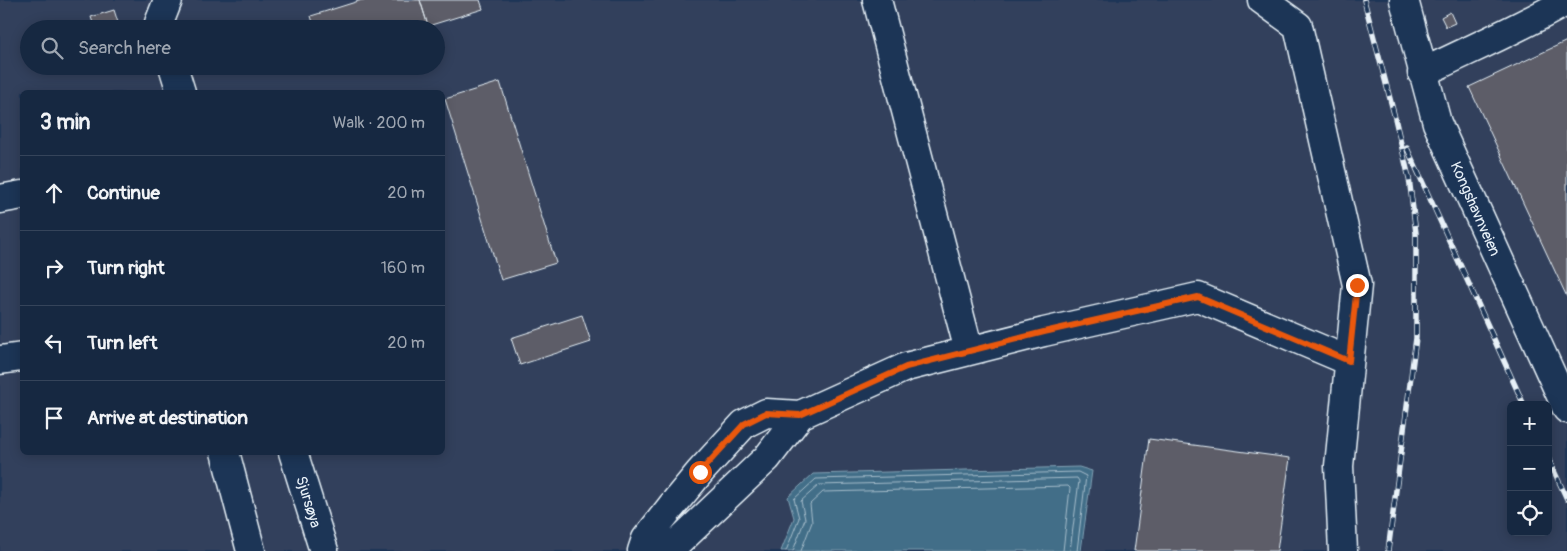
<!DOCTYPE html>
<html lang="en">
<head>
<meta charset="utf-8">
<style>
	:root { --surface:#162841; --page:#1f3048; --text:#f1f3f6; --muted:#9ea6b1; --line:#35445a }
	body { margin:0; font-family:Pangolin,sans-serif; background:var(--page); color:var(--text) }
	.controls { position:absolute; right:15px; bottom:15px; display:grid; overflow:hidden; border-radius:8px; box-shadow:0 2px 12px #0003 }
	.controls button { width:45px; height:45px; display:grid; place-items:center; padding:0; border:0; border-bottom:1px solid var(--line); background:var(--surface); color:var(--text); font:25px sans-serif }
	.stop { position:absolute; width:15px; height:15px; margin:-11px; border:4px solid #ea580c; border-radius:50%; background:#fff }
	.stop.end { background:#ea580c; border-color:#fff; box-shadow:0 1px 5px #0008 }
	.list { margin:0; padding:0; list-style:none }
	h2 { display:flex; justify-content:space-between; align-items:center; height:65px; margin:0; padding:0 20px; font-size:21px }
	h2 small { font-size:16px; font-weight:400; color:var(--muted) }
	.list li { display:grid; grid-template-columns:32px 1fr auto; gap:15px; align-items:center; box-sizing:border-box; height:75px; padding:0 20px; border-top:1px solid var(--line) }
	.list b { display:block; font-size:19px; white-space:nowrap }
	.list em { font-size:16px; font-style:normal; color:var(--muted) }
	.icon { flex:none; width:28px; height:28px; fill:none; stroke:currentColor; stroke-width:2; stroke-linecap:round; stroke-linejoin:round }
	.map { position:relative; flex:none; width:1567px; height:551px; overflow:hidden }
	.search { position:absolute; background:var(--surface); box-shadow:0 2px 12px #0003; left:20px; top:20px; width:425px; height:55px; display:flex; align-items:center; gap:12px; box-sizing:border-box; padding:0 18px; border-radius:28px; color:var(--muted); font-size:19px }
	.panel { position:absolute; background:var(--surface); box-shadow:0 2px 12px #0003; left:20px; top:90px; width:425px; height:365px; border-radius:8px }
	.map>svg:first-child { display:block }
	.built { fill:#30415c; fill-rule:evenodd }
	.water { fill:#426e88; stroke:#84a2b5 }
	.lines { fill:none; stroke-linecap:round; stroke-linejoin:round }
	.shore { stroke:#a6bdcb; stroke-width:1 }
	.building { fill:#5d5d67; stroke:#e8f1f8 }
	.minor-casing { stroke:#e8f1f8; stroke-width:31 }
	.minor { stroke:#1d3557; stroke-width:28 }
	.rail-casing { stroke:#e8f1f8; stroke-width:5.5 }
	.rail { stroke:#1d3557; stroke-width:4; stroke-dasharray:11; stroke-linecap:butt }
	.route { stroke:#ea580c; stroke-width:6 }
	.labels { text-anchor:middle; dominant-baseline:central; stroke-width:5; stroke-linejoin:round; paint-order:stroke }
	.street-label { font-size:15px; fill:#e8f1f8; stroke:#1d3557 }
</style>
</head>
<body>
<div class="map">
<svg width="1567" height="551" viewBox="0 0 1567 551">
	<rect width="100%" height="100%" fill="#1d3557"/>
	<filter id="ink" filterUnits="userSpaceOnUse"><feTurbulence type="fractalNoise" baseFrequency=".02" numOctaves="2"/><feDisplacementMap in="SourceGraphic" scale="10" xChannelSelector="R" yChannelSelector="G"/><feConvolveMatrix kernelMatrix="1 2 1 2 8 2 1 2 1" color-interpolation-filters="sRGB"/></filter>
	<g filter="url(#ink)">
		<!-- built -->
		<path class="built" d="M0,0H1567V551H1082L1092,472L813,474L788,497L794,518L781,551H0ZM29,29H436V66H29ZM22,92H442V452H22ZM1511,405H1548V532H1511Z"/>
		<!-- water -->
		<path class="water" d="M1079,467L1092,471L1081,551H781L794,518L788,497L813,474Z"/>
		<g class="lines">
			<!-- shore -->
			<path class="shore" d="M786,551L799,518L794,499L816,479L1078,472L1086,476L1077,551
				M793,551L805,519L801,501L819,485L1077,478L1079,481L1070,551
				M801,551L812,522L810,504L823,492L1068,486L1070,488L1063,551"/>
		</g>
		<!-- building -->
		<path class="building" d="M362,0H420L429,29H315L311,16Z
			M420,0H480L483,9L428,26Z
			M114,10L120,29H95L91,17Z
			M1450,12L1455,23L1446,27L1441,17Z
			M1567,41V297L1469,87Z
			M500,82L556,263L501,280L445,99Z
			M582,315L591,342L520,365L511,338Z
			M1149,439L1290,458L1277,551H1134Z"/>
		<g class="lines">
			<!-- minor casing -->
			<g class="minor-casing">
				<path id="minor" d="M877,0L969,351
					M1262,0L1298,26L1357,285L1339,466L1343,551
					M1404,0L1437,123L1567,409
					M161,29L159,23L168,0
					M173,66L181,92
					M1422,73C1471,49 1520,28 1567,1
					M0,199L22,195
					M0,360L22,357
					M225,452L251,551
					M293,452L324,551
					M642,551L646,539L671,507L700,472L744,424L766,413L800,415L906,367L1044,332L1198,297L1349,361
					M669,551L767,458L800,415"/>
			</g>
			<!-- minor -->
			<use href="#minor" class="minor"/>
			<!-- rail casing -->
			<g class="rail-casing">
				<path id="rail" d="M1364,0L1394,114L1409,178L1416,233V338L1388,551
					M1407,148L1524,405
					M1548,458L1567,499"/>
			</g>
			<!-- rail -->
			<use href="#rail" class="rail"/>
		</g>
	</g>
	<g class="lines" filter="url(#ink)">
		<!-- route -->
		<path class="route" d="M700,472L744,424L766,413L800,415L906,367L1044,332L1198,297L1349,361L1357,285"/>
	</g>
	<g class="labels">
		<!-- street labels -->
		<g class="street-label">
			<text transform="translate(1475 209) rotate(66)">Kongshavnveien</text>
			<text transform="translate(308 502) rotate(73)">Sjursøya</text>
		</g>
	</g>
</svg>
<div class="controls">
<button>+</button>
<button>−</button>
<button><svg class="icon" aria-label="locate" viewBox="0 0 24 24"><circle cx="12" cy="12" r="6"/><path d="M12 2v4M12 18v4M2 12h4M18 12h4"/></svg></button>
</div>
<div class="stop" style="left:700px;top:472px"></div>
<div class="stop end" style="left:1357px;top:285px"></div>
<div class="search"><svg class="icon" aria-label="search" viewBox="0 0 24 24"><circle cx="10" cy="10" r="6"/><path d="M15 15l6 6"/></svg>Search here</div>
<section class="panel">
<h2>3 min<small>Walk · 200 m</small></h2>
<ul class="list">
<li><svg class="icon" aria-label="ahead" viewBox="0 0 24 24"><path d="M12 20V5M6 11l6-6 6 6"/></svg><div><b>Continue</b></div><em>20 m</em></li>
<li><svg class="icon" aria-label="right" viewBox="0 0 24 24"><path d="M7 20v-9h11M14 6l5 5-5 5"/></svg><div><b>Turn right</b></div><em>160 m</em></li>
<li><svg class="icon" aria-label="left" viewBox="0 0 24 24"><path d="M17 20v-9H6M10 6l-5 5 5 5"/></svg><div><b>Turn left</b></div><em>20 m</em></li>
<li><svg class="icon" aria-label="arrive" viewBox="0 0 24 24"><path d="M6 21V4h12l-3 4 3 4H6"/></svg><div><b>Arrive at destination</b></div></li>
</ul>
</section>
</div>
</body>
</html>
